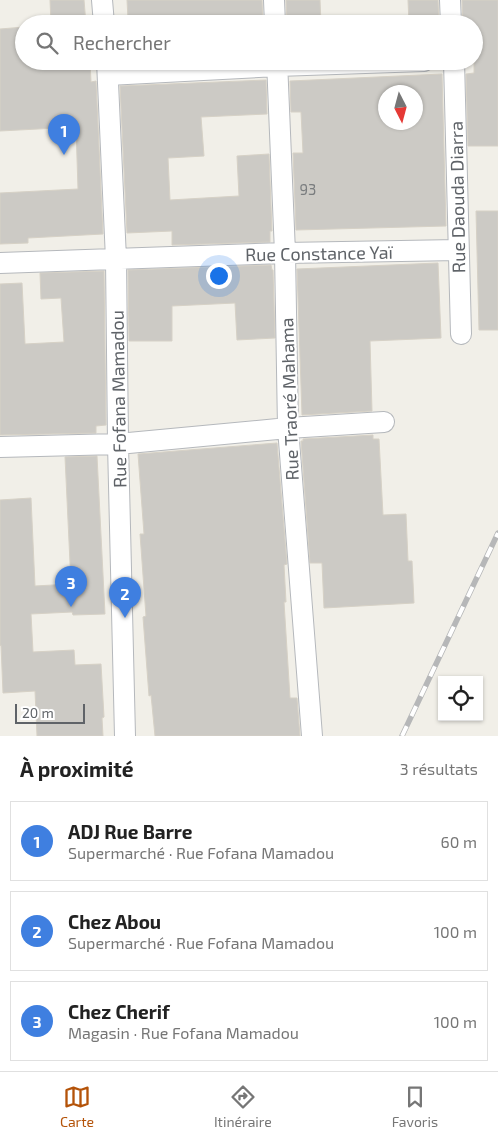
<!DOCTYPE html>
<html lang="fr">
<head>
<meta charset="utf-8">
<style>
	:root { --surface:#fff; --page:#f6f6f6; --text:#222; --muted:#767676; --line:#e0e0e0; --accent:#b45309 }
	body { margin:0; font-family:"Exo 2",sans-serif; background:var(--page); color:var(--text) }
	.controls { position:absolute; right:15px; bottom:15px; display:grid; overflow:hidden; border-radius:0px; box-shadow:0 1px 4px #0004 }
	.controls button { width:45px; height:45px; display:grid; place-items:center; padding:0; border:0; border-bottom:1px solid var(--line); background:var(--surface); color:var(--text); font:25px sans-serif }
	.compass { position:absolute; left:378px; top:85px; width:45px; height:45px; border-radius:50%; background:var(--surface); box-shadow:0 1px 4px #0004; rotate:174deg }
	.scale { position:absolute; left:15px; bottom:12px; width:70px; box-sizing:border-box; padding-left:5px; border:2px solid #5f6368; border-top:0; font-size:14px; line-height:18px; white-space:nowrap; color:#5f6368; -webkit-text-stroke:4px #fff; paint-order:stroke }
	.you { position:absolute; left:218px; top:275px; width:18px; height:18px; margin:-12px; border:4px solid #fff; border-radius:50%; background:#1a73e8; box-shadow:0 0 0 8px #1a73e833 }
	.badge { display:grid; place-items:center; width:32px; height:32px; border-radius:50%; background:var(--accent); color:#fff; font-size:16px; font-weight:700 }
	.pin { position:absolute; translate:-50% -41px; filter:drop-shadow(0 1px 2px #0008) }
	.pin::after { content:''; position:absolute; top:26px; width:18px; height:15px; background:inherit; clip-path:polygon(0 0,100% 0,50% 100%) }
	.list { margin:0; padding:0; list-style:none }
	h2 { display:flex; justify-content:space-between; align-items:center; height:65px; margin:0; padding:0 20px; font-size:21px }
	h2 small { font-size:16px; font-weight:400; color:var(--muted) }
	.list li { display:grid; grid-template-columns:32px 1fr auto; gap:15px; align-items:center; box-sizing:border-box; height:80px; margin:0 10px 10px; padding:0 10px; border:1px solid var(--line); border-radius:0px }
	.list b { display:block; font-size:19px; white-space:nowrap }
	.list p { margin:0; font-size:16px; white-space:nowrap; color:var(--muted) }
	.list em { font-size:16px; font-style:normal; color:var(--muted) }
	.icon { flex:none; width:28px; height:28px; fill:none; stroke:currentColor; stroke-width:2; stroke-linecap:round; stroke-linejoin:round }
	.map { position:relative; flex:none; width:498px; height:736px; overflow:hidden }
	.search { position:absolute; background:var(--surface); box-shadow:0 1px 4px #0004; left:15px; right:15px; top:15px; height:55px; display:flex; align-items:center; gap:12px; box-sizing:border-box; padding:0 18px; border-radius:28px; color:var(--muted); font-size:19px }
	.sheet { height:335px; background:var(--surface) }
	nav { display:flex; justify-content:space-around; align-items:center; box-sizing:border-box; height:70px; border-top:1px solid var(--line); background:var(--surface); font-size:14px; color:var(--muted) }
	nav a { display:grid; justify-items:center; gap:2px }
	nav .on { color:var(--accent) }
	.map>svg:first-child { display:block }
	.building { fill:#cccac5; stroke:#d6d1c6; fill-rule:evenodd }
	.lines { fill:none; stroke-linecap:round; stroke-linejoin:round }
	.minor-casing { stroke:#b5b8bc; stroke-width:22 }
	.minor { stroke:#fff; stroke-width:20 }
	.rail-casing { stroke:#b6b7b8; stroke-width:5.5 }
	.rail { stroke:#fff; stroke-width:4; stroke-dasharray:11; stroke-linecap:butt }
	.labels { text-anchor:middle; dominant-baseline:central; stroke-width:4; stroke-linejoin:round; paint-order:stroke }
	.number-label { font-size:15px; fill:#7a7d7f }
	.street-label { font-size:18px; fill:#5f6368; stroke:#fff }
</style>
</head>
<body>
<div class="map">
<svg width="498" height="736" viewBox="0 0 498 736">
	<rect width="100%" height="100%" fill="#f1efe8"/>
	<!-- building -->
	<path class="building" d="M50,0H84L86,24H51Z
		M127,0H262L263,24H189V16L128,19Z
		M286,0H320L321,24H287Z
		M408,0H438L439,24H409Z
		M462,0H498V146H468L466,74L474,73V24H463Z
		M24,27V61H90L91,82L96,81L103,234L28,238V243L0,244V193L78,189L76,127L0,131V29Z
		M442,74L446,226L296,230L293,153H303L301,112H291L290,81ZM386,92H416V122H386Z
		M266,80L267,114L201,117L204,156L168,158L170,200L239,196L237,156L269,154L272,231H270V242L172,245V231L127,233L120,86Z
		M476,211H498V330H479Z
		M438,263L441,338L370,341L372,411L302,415L297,269Z
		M271,265L272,270H273L275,338L237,340L235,303L172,306V341H129L128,270Z
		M104,271L106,425L96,426V433L0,435V284L22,283L25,344L64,342L61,298L41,299L40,273Z
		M373,435V439H379L383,515L406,514L408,561H412L414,603L324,608L322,563H310L301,441H303V439Z
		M277,443L287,564L284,565L286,602H284L290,698H297L300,736H155L151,695L149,696L143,617L146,616L140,534H144L138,454Z
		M97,456L105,614L73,615L72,612L31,614L33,652L74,650L75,665L101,664L104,717L102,718L103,736H37L35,691L3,693L1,645L0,646V500L31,498L35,586L71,584L65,457Z"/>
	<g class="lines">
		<!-- minor casing -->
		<g class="minor-casing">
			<path id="minor" d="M102,0L104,24
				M274,0L275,24
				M450,0L451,24
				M107,61L116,259L118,444L125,736
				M277,61L285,253L288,428L312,736
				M454,61L461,334
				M108,75L277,66L424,61
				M0,263L285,253L458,250
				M0,447L118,444L288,428L384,422"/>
		</g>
		<!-- minor -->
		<use href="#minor" class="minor"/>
		<!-- rail casing -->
		<g class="rail-casing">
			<path id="rail" d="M402,736L498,533"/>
		</g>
		<!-- rail -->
		<use href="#rail" class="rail"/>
	</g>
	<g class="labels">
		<!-- number labels -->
		<g class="number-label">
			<text x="308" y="189">93</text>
		</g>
		<!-- street labels -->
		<g class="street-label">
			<text transform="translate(457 197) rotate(-91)">Rue Daouda Diarra</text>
			<text transform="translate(319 253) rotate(-1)">Rue Constance Yaï</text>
			<text transform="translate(118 399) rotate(-91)">Rue Fofana Mamadou</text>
			<text transform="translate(289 399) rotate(-92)">Rue Traoré Mahama</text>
		</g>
	</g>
</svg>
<div class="controls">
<button><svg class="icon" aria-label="locate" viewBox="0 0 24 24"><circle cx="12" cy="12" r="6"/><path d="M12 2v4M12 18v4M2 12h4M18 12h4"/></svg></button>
</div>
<svg class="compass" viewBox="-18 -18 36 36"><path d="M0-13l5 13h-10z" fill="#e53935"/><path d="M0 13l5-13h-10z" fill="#767676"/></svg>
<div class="scale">20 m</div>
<div class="you"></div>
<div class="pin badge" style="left:64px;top:155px;background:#3f7fe0">1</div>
<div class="pin badge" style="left:125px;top:618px;background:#3f7fe0">2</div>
<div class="pin badge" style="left:71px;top:607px;background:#3f7fe0">3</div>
<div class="search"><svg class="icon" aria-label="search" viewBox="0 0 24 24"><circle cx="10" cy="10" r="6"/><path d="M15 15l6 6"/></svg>Rechercher</div>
</div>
<section class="sheet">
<h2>À proximité<small>3 résultats</small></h2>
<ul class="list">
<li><span class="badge" style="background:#3f7fe0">1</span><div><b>ADJ Rue Barre</b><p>Supermarché · Rue Fofana Mamadou</p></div><em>60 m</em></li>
<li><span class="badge" style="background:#3f7fe0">2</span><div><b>Chez Abou</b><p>Supermarché · Rue Fofana Mamadou</p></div><em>100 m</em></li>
<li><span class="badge" style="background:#3f7fe0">3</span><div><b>Chez Cherif</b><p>Magasin · Rue Fofana Mamadou</p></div><em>100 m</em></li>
</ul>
</section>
<nav>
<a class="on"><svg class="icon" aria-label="map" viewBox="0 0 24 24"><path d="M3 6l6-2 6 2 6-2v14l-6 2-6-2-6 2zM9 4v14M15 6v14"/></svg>Carte</a>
<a><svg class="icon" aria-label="directions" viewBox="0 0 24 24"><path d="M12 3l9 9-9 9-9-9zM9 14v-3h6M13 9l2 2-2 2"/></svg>Itinéraire</a>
<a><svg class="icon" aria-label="saved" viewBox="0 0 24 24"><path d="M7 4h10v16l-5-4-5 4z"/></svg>Favoris</a>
</nav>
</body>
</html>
